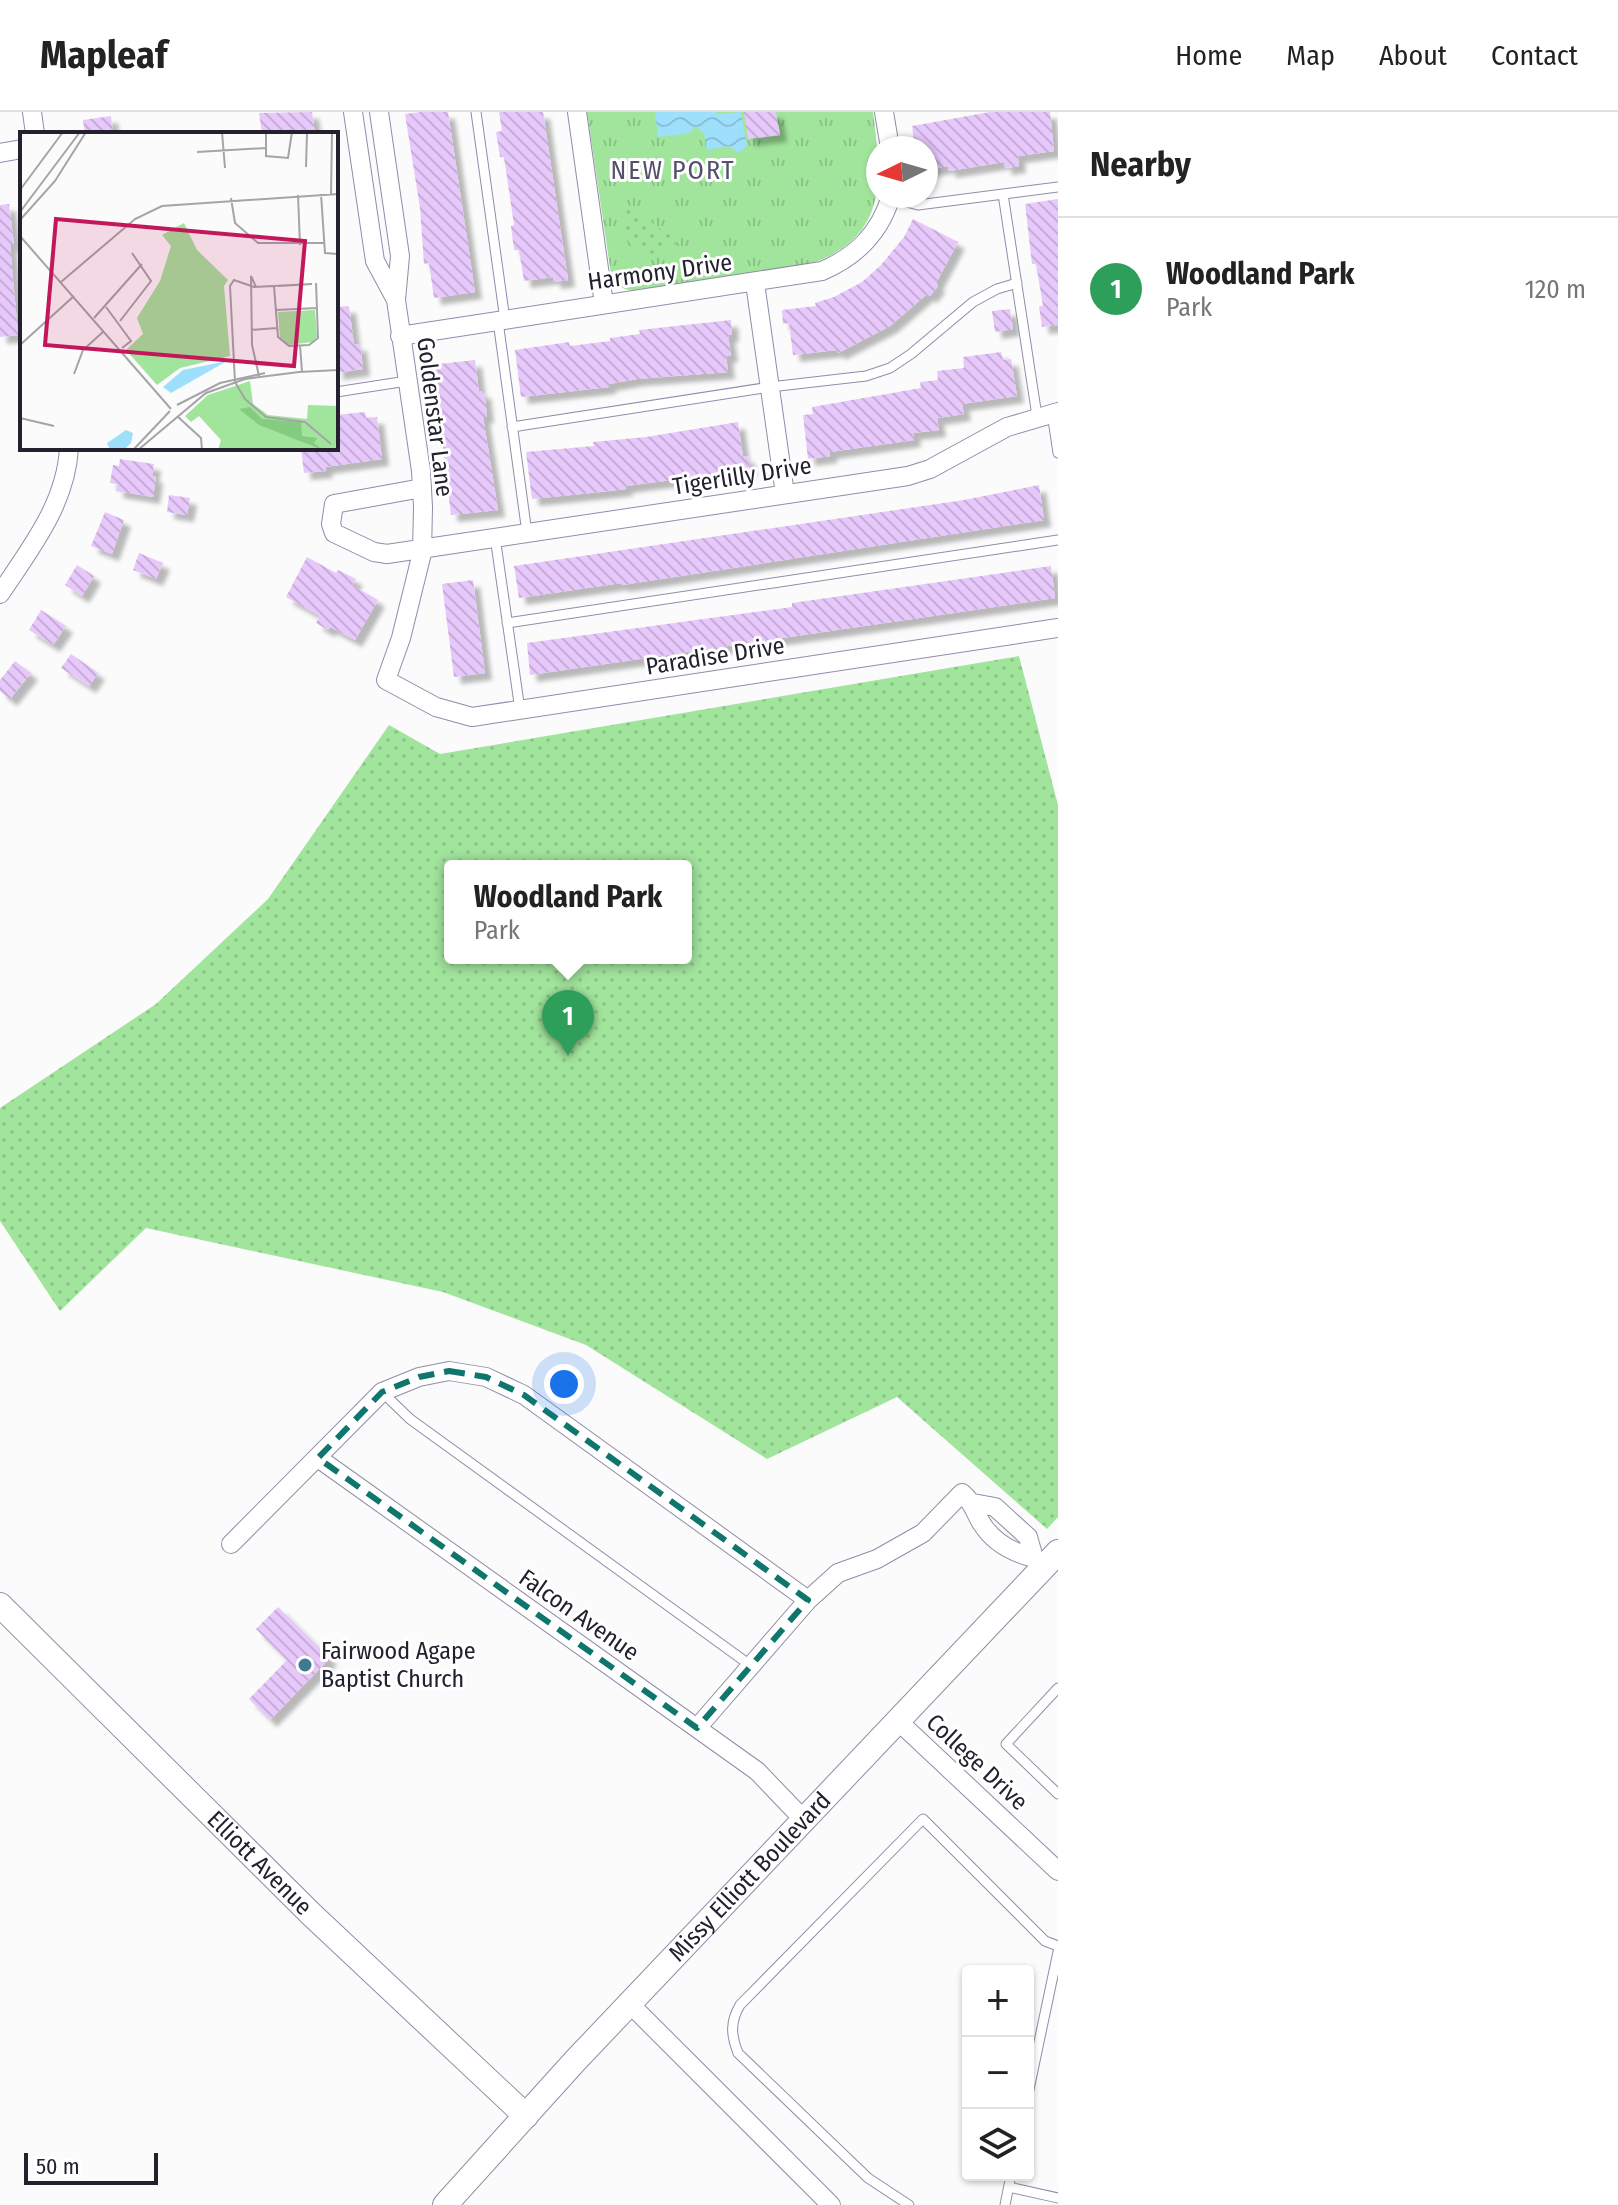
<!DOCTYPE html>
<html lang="en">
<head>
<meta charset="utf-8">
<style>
	:root { --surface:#fff; --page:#f6f6f6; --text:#222; --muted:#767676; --line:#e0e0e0; --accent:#3f7a92 }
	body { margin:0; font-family:"Fira Sans Condensed",sans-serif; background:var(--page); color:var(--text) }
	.controls { position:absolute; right:24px; bottom:24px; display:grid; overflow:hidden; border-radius:8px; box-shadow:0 2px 6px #0004 }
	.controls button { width:72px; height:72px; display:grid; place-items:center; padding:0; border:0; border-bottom:2px solid var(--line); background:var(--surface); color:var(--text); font:40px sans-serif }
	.compass { position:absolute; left:866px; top:24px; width:72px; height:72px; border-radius:50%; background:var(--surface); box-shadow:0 2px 6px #0004; rotate:265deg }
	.scale { position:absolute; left:24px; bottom:20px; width:134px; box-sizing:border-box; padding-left:8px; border:4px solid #22212d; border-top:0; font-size:22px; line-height:28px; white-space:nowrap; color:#22212d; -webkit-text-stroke:6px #fff; paint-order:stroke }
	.you { position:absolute; left:564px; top:1272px; width:28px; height:28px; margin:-20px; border:6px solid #fff; border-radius:50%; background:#1a73e8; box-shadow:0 0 0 12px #1a73e833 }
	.badge { display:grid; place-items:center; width:52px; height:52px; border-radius:50%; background:var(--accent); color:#fff; font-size:26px; font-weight:700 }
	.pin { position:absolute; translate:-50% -66px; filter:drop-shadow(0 2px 4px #0008) }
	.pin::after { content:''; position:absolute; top:42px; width:28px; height:24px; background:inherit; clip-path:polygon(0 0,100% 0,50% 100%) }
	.popup { position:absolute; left:444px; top:748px; width:248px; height:104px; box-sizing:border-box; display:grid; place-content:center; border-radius:8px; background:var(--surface); filter:drop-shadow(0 2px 6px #0005); font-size:26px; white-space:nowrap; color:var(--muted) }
	.popup b { font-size:30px; color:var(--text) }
	.popup::after { content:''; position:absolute; left:50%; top:100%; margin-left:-16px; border:16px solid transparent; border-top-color:var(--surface) }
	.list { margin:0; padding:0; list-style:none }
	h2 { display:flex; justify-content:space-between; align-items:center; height:104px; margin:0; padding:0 32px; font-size:34px }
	h2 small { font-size:26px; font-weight:400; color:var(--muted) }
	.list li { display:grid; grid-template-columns:52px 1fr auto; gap:24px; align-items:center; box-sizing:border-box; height:144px; padding:0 32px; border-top:2px solid var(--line) }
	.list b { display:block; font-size:30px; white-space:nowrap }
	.list p { margin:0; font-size:26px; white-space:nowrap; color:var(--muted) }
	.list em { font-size:26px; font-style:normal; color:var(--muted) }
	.icon { flex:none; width:44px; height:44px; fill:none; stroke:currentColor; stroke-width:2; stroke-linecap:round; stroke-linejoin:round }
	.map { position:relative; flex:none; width:1058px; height:2093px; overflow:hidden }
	header { display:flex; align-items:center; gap:48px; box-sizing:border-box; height:112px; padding:0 40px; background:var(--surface); border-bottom:2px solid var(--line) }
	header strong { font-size:38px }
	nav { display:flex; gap:44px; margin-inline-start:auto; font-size:28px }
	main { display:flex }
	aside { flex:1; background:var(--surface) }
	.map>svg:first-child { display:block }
	.grass { fill:url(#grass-tufts) }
	.park { fill:url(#park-dots); fill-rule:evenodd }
	.water { fill:url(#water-waves) }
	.building { fill:url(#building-back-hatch); filter:url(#shadow) }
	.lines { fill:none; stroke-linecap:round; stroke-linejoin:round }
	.lane-casing { stroke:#908caa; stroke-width:11 }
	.street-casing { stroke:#908caa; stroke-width:20 }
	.secondary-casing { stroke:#908caa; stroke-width:26 }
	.lane { stroke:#fff; stroke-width:9 }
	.street { stroke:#fff; stroke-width:18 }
	.secondary { stroke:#fff; stroke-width:24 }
	.marked { fill:none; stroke:#0f766e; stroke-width:6; stroke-dasharray:16 10; stroke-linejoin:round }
	.poi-dot { fill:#3f7a92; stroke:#fff; stroke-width:3 }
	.labels { text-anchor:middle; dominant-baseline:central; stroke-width:6; stroke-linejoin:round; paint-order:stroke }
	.street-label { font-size:24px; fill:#22212d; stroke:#fff }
	.poi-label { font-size:24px; fill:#22212d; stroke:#fff; text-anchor:start }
	.neighbourhood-label { font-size:26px; letter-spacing:2px; fill:#54506c; stroke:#fff }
	.inset-road { fill:none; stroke:#a4a4a9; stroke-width:2 }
	.view { fill:#c2185b; fill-opacity:0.15; stroke:#c2185b; stroke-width:4 }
	.inset-edge { fill:none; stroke:#22212d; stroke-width:4 }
</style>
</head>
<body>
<header>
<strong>Mapleaf</strong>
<nav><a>Home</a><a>Map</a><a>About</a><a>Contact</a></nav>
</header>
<main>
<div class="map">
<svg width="1058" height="2093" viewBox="0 0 1058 2093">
	<defs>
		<pattern id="grass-tufts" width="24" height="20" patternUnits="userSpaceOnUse" patternTransform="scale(2)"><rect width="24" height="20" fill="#a1e49c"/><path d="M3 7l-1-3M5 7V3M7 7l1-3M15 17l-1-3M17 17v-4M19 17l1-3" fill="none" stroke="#8ac387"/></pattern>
		<pattern id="park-dots" width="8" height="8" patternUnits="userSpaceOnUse" patternTransform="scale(2)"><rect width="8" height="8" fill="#a1e49c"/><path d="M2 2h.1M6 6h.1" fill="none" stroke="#8ac387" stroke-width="1.8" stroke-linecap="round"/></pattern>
		<pattern id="water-waves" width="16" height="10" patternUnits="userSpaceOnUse" patternTransform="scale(2)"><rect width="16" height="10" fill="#9ee0fc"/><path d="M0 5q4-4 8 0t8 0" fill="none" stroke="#88c0d8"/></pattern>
		<pattern id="building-back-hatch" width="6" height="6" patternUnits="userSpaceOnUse" patternTransform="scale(2)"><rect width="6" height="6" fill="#e7c8fb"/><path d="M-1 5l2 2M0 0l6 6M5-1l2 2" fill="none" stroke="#c6acd7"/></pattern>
		<filter id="shadow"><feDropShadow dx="7" dy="7" stdDeviation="2" flood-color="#0004"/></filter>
	</defs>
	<rect width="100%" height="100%" fill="#fbfbfb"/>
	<!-- grass -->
	<path class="grass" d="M587,0H873C882,69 888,125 810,152L634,179C622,177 616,174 611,162Z"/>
	<!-- park -->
	<path class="park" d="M631,92L656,114L679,129C647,161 607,126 631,92Z
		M1019,544L1058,693V1405L1047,1417L897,1285L767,1347L586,1233L443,1180L146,1116L60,1199L0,1109V996L156,892L268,787L389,613L440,642ZM450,754H686V846H450Z"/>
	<!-- water -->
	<path class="water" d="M655,0H715L717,2L741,0L747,34L738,41L729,34L707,38L704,21L695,14L690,21L658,25Z"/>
	<!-- building -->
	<path class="building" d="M312,0L315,21L262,22L259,1Z
		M421,0H448L475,180L434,186L429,151L424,152L420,96L405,2Z
		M499,0H543L568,168L554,170L553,165L524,169L519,138H514L511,114L514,113L504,45H500L496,20L502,19Z
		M744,0H776L780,23L748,27Z
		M990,0H1050L1054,39L1018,44L1019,54L1005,56L1004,50L949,59L948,54L926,58V36H915L912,14Z
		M111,4L113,22H85L83,8Z
		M1058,87V213L1042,215L1039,194H1043L1036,152H1032L1025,92Z
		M9,92L14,133H10L18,223L0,225V93Z
		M913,107L958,130L936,171L938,174L930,184L927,182L890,214L838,241L837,238L793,243L789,211L783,212L782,198L816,194L815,191L834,185L862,170L881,153L904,125Z
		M349,194L354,233L360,232L363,257L336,261V195Z
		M1010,197L1013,217L995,220L992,199Z
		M731,208L732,223H728L731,243L726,244L728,260L637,267L609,272V275L521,285L515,238L569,230L570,234L610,229V226L640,222L639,218Z
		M1001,240L1003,248L1011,247L1017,284L962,292L964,302L937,306L939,318L913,321L914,328L830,340V344L808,347L803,303L813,302L812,295L921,276L920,270L938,268L937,259L964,256L963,245Z
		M475,248L479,280L484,279L487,304L483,305L498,398L451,403L436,277H433L430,253Z
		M365,300L366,306L377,305L382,347L325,355L326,359L304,361L301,336H336V303Z
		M738,310L743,345L748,344L750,358L625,374L626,377L600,380L532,387L526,340L594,334L593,330L646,325Z
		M120,347L154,352L152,364H156L153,385L116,379L117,372L110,371L113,353L119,354Z
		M1039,373L1044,408L622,473L621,471L519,486L514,454L964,388Z
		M169,383L190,386L187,403L167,400Z
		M105,400L124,408L112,442L91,434Z
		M139,441L163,451L156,467L133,458Z
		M307,445L336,461L338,458L356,467L352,473L378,488L355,528L330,515L328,518L316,511L320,504L286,485Z
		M77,453L94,464L82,484L65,473Z
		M1051,454L1055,486L530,563L527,531L792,495V491Z
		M473,468L485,561L454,565L442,472Z
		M41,498L66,514L53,533L29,518Z
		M71,542L98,561L89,574L61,556Z
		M15,549L31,561L10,587L0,579V568Z
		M278,1495L330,1546L270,1608L249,1587L287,1548L256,1517Z"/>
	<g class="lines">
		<!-- lane casing -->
		<g class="lane-casing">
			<path id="lane" d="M476,0L505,208
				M1003,82L1037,304
				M891,86L918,93L1058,75
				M498,209L527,421
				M336,280L407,269
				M1052,301L1058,341
				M512,315L770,275L866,264L890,256L911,242L973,190L997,177L1017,171
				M495,425L520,598
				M507,511L1058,428
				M382,1280L410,1307L750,1553
				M1058,1576L1006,1632L1058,1682
				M1028,1982L1058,1840
				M1009,2075L1058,2086
				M909,2093L868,2066L738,1941C731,1923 730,1910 740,1893L923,1707L1045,1829L1058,1834
				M1005,2093L1011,2063"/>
		</g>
		<!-- street casing -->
		<g class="street-casing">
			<path id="street" d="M32,0L35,22
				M353,0L375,149L396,188
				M379,0L400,144L396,188L421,359L423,395L422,441L401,526L386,568L436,595L472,605L1058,516
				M577,0L604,192
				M884,0L890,36
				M0,41L22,37
				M755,171L785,382
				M400,224L822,159C857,144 880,121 891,84
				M422,376L334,392L331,412L334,421L374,440L387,442L908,364L930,357L1007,315L1058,300
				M0,482C30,437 66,392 69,336
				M318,1346L757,1659L804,1708
				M231,1432L382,1280L419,1265L449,1259L486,1265L524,1283L808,1488
				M897,1608L1058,1759
				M697,1616L808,1488L838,1461L877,1447L923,1421L962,1381C974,1391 974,1400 982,1412C994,1431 1014,1441 1034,1446L1028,1425L995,1395L973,1391
				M630,1892L831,2093"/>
		</g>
		<!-- secondary casing -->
		<g class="secondary-casing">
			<g id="secondary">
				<path id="s1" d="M0,1493L311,1802L526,2004"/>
				<path id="s2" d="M445,2093L575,1949L1058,1440"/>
			</g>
		</g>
		<!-- lane -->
		<use href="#lane" class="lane"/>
		<!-- street -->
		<use href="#street" class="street"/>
		<!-- secondary -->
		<use href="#secondary" class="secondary"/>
	</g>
	<!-- marked area -->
	<path class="marked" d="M449,1259L486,1265L524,1283L808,1488L697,1616L318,1346L382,1280L419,1265Z"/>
	<!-- markers -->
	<circle class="poi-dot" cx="305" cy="1553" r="8"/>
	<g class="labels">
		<!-- street labels -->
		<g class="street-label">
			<text transform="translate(660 160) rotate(-8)">Harmony Drive</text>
			<text transform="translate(435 305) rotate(83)">Goldenstar Lane</text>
			<text transform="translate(742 364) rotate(-9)">Tigerlilly Drive</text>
			<text transform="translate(715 544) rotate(-9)">Paradise Drive</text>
			<text transform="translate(579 1503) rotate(35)">Falcon Avenue</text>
			<text transform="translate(977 1650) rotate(43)">College Drive</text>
			<text stroke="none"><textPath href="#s1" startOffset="366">Elliott Avenue</textPath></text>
			<text stroke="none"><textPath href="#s2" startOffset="448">Missy Elliott Boulevard</textPath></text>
		</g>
		<!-- poi labels -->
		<g class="poi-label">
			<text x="321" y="1539">Fairwood Agape<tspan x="321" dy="28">Baptist Church</tspan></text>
		</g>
		<!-- neighbourhood labels -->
		<g class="neighbourhood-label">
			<text x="673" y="58">NEW PORT</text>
		</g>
	</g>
	<!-- overview -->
	<g transform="translate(20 20)">
		<rect width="318" height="318" fill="#fbfbfb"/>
		<path d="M295,178L297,205L292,210L269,213L260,207L258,180ZM230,249L233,272L248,283L287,287L288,273L318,274V318H198L201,308L179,284L171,290L165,284L188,263Z" fill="#a1e49c"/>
		<path d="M230,275L242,287L281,290L282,304L297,306L294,311L303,318L239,293L219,277Z" fill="#84cc80"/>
		<path d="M164,91L177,118L208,148L204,154L210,224L160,236L137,253L106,218L123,202L117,186L140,149L151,114L142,103Z" fill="#a1e49c"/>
		<path d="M207,229L151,261L143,255L163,238ZM106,298L113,301L111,311L104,318H90L87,311Z" fill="#9ee0fc"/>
		<path class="inset-road" d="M202,0L205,36M246,0V24L268,26L272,0M177,20L246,16M286,35L287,0M0,58L43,0M301,62L305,121L318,122M311,62L312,0M278,63L280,113M211,66L215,91L238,111H304M0,80L60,0M0,88L35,49L66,0M0,104L151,277M41,150L115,87L142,74L318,62M254,154L258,205L269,214L289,213L298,206L296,151M259,154L292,152L234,155L214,148L210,154L215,250L225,267L246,285L285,290L311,312M236,155L231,144L232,213L239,244M86,175L111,209L102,216L110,210M256,178L297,176M74,186L122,132M100,189L131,149L112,121M231,198L257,196M0,213L54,164M280,213L282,240M279,240L318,238M54,242L63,218L84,199M157,273L200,251L245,241M157,284L181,306L182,318M0,286L34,294M113,318L150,279M118,318L186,261L225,247L279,240"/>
		<path class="view" d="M36,87L285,109L274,234L25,213Z"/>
		<rect width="318" height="318" class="inset-edge"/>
	</g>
</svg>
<div class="controls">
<button>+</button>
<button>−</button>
<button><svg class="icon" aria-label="layers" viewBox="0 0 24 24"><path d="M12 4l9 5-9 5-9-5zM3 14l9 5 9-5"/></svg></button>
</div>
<svg class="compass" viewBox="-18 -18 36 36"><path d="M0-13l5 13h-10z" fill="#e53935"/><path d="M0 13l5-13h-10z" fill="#767676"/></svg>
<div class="scale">50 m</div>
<div class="you"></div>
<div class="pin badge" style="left:568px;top:944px;background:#2e9e5b">1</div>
<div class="popup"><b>Woodland Park</b>Park</div>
</div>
<aside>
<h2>Nearby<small></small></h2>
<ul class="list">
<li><span class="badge" style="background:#2e9e5b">1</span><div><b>Woodland Park</b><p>Park</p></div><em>120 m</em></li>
</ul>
</aside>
</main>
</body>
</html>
